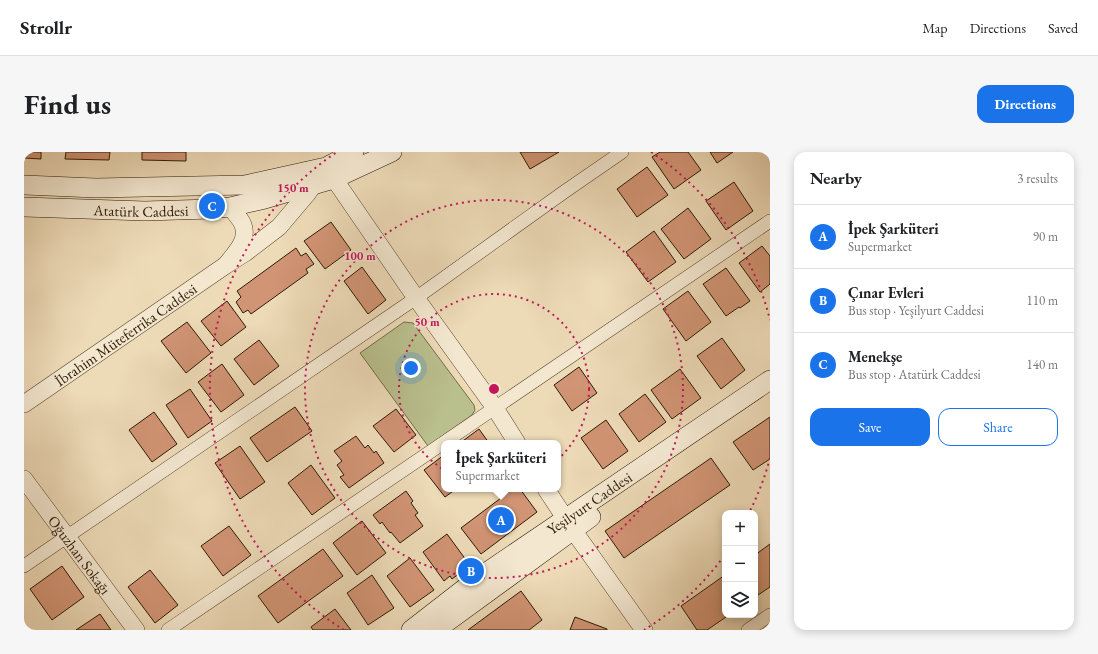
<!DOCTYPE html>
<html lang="en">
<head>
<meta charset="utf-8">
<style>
	:root { --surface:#fff; --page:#f6f6f6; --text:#202124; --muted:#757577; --line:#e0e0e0; --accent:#1a73e8 }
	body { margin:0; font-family:"EB Garamond",serif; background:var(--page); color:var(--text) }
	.controls { position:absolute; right:12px; bottom:12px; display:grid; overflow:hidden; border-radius:8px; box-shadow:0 2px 10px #0003 }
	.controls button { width:36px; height:36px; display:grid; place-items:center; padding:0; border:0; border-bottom:1px solid var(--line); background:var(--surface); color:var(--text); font:20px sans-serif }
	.you { position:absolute; left:387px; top:216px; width:14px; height:14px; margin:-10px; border:3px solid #fff; border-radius:50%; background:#1a73e8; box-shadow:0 0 0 6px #1a73e833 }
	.badge { display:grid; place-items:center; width:26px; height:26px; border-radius:50%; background:var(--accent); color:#fff; font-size:13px; font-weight:700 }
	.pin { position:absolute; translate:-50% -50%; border:2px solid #fff; box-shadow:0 1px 4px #0006 }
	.popup { position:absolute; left:417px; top:288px; width:120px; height:52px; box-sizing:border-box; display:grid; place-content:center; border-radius:8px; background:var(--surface); filter:drop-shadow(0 1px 3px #0005); font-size:13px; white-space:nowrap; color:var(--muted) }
	.popup b { font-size:15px; color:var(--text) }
	.popup::after { content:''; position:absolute; left:50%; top:100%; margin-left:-8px; border:8px solid transparent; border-top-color:var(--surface) }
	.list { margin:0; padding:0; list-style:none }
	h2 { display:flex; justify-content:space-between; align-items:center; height:52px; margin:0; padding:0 16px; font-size:17px }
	h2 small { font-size:13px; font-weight:400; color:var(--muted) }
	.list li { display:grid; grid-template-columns:26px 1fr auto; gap:12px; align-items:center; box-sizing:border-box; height:64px; padding:0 16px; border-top:1px solid var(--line) }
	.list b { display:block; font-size:15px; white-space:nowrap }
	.list p { margin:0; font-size:13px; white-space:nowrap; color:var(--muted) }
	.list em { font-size:13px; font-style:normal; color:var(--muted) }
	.actions { display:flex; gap:8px; padding:12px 16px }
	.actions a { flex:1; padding:9px 0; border:1px solid var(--accent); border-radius:12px; text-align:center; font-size:14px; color:var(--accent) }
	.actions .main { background:var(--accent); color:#fff }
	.icon { flex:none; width:22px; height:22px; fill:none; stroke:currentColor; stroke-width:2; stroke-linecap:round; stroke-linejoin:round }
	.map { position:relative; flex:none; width:746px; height:478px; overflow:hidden; border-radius:12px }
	header { display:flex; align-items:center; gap:24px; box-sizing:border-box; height:56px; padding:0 20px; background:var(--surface); border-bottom:1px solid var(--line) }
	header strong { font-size:19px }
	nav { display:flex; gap:22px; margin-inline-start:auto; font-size:14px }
	.intro { display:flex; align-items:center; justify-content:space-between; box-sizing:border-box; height:96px; padding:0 24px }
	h1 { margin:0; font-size:28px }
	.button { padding:10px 18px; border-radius:12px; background:var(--accent); color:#fff; font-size:14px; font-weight:700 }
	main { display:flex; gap:24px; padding:0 24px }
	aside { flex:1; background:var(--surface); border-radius:12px; box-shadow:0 2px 10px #0003 }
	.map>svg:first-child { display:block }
	.green { fill:#b9bf8d; stroke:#736d48 }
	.building { fill:#d19474; stroke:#2d1b04 }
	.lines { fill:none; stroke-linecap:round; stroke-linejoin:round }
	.minor-casing { stroke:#5d4b31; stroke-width:14 }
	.tertiary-casing { stroke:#5d4b31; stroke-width:18 }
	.secondary-casing { stroke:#2d1b04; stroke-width:20 }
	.minor { stroke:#f3e7d0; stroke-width:13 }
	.tertiary { stroke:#f3e7d0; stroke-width:17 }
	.secondary { stroke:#f3e7d0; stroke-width:19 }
	.ring { fill:none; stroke:#c2185b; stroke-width:2; stroke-dasharray:2 4 }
	.labels { text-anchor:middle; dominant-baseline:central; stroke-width:3; stroke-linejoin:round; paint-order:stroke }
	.street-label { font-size:15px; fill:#2d1b04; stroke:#f3e7d0 }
	.centre { fill:#c2185b; stroke:#f3e7d0; stroke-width:2 }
	.ring-label { font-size:12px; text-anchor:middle; font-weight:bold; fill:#c2185b; stroke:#f3e7d0; stroke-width:3; stroke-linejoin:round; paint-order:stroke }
</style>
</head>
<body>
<header>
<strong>Strollr</strong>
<nav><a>Map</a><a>Directions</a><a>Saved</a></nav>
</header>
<div class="intro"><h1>Find us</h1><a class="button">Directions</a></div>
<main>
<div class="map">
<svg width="746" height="478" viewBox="0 0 746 478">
	<rect width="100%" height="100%" fill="#eddab7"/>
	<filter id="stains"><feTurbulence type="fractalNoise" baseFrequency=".005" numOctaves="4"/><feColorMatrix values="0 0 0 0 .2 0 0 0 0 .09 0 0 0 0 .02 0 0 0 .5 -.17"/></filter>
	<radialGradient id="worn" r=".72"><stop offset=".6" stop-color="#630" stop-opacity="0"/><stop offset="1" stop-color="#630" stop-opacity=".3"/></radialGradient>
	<!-- green -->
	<path class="green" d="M380,170L389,171L450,253L451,258L448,263L404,294L336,201Z"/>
	<!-- building -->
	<path class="building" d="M0,0H17V7L0,6Z
		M42,0H86L85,8L41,7Z
		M118,0H162V9L118,8Z
		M496,0H535L506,17Z
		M636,0H664L677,18L650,37L628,5Z
		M686,0H709L693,11Z
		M623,15L644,43L613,65L593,37Z
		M710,30L729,59L702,78L682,49Z
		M664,56L687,87L660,107L637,77Z
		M307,70L327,98L301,117L280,89Z
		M630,79L652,110L624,130L602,100Z
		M738,94L746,104V132L736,140L715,111Z
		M272,96L277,104L282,101L290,112L282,117L284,121L227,162L224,158L219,161L212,150L217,145L213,139Z
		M338,115L362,148L344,162L320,129Z
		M702,116L726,149L716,156L715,155L702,164L679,132Z
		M664,139L687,170L662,189L639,157Z
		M203,149L222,175L197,194L177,169Z
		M163,170L187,201L162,221L137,189Z
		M698,186L721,218L697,237L673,204Z
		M235,188L255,214L230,233L210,207Z
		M198,212L220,243L197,260L174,230Z
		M555,215L573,241L548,259L530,233Z
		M656,217L677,246L648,267L627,238Z
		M166,237L188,269L164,286L142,253Z
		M621,242L642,270L615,290L595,262Z
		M271,255L288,279L243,310L226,286Z
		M372,257L392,283L370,300L349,274Z
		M130,260L153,292L128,310L105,278Z
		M746,265V307L729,318L709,290Z
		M582,268L604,299L579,317L557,286Z
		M455,277L465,291H436Z
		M332,284L341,296L344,293L350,301L352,299L360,311L325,336L316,325L320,323L313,313L318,309L310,299Z
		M216,294L241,330L216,347L191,311Z
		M420,303V337H432L421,345L400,318Z
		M687,306L706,333L600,406L581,379Z
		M287,313L311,346L288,363L264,331Z
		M489,337H496L513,360L457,402L437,376Z
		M382,339L389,349L387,351L394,361L391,363L399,374L376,391L367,380L366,381L358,370L356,372L349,363Z
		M338,369L362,401L333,423L309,391Z
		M205,374L227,403L199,424L177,394Z
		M423,382L445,412L439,416L440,418L428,427L426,424L420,429L399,400Z
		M746,392V435L731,445V403Z
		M299,397L319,424L254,471L234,444Z
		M386,406L410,438L386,455L363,424Z
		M38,414L60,445L28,468L6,437Z
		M126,418L154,453L131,471L104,435Z
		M348,423L370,456L344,473L323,441Z
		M701,423V463H705L683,478H673L657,454Z
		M497,439L518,468L505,478H444Z
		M311,457L327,478H289L287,475Z
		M76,462L87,478H52Z
		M551,465L583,477V478H546Z"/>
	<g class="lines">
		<!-- minor casing -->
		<g class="minor-casing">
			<path id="minor" d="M0,414L392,146L540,40L598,0
				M144,478L746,69
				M724,478L746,463"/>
		</g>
		<!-- tertiary casing -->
		<g class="tertiary-casing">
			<g id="tertiary">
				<path d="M206,55C210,60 217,67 219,73C225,89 210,102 202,113L221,101L255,75L283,42L302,15L392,146L471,256L493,291"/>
				<path id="s1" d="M0,252L202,113"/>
				<path id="s2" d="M0,327L112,478"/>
				<path d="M522,337L549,378L620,478"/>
			</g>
		</g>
		<!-- secondary casing -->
		<g class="secondary-casing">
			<g id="secondary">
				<path d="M0,33L72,36L221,33L302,15L330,0"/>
				<path id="s3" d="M0,55L121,59L187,57L206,55L241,47L310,27L368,0"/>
				<path id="s4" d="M387,478L454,426L746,228"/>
				<path d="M412,478L567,365"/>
			</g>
		</g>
		<!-- minor -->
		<use href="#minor" class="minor"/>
		<!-- tertiary -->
		<use href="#tertiary" class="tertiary"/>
		<!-- secondary -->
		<use href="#secondary" class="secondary"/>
	</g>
	<!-- distance rings -->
	<g class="ring">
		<circle cx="470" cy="237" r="95"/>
		<circle cx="470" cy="237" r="189"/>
		<path d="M746 306A284 284 0 0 1 726 359M700 404A284 284 0 0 1 620 478M320 478A284 284 0 0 1 313 0M627 0A284 284 0 0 1 746 168"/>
	</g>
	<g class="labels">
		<!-- street labels -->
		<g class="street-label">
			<text stroke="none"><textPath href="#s3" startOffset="117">Atatürk Caddesi</textPath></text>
			<text stroke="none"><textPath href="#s1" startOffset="123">İbrahim Müteferrika Caddesi</textPath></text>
			<text stroke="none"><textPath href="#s4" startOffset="219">Yeşilyurt Caddesi</textPath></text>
			<text stroke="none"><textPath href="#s2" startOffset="94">Oğuzhan Sokağı</textPath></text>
		</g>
	</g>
	<circle cx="470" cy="237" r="6" class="centre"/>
	<g class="ring-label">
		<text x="269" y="40">150 m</text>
		<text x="336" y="108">100 m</text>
		<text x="403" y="174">50 m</text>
	</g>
	<rect width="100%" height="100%" filter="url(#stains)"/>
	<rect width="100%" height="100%" fill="url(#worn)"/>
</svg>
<div class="controls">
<button>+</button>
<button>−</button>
<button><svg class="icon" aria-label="layers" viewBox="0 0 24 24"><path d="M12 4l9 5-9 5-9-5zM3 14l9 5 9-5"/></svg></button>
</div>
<div class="you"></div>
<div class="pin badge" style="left:477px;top:368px">A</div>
<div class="popup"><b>İpek Şarküteri</b>Supermarket</div>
<div class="pin badge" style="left:447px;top:419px">B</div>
<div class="pin badge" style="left:188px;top:54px">C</div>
</div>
<aside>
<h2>Nearby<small>3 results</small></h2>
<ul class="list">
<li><span class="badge">A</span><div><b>İpek Şarküteri</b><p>Supermarket</p></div><em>90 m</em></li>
<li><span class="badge">B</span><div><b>Çınar Evleri</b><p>Bus stop · Yeşilyurt Caddesi</p></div><em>110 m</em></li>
<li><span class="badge">C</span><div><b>Menekşe</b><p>Bus stop · Atatürk Caddesi</p></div><em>140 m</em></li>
</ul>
<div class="actions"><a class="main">Save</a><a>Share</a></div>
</aside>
</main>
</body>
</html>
